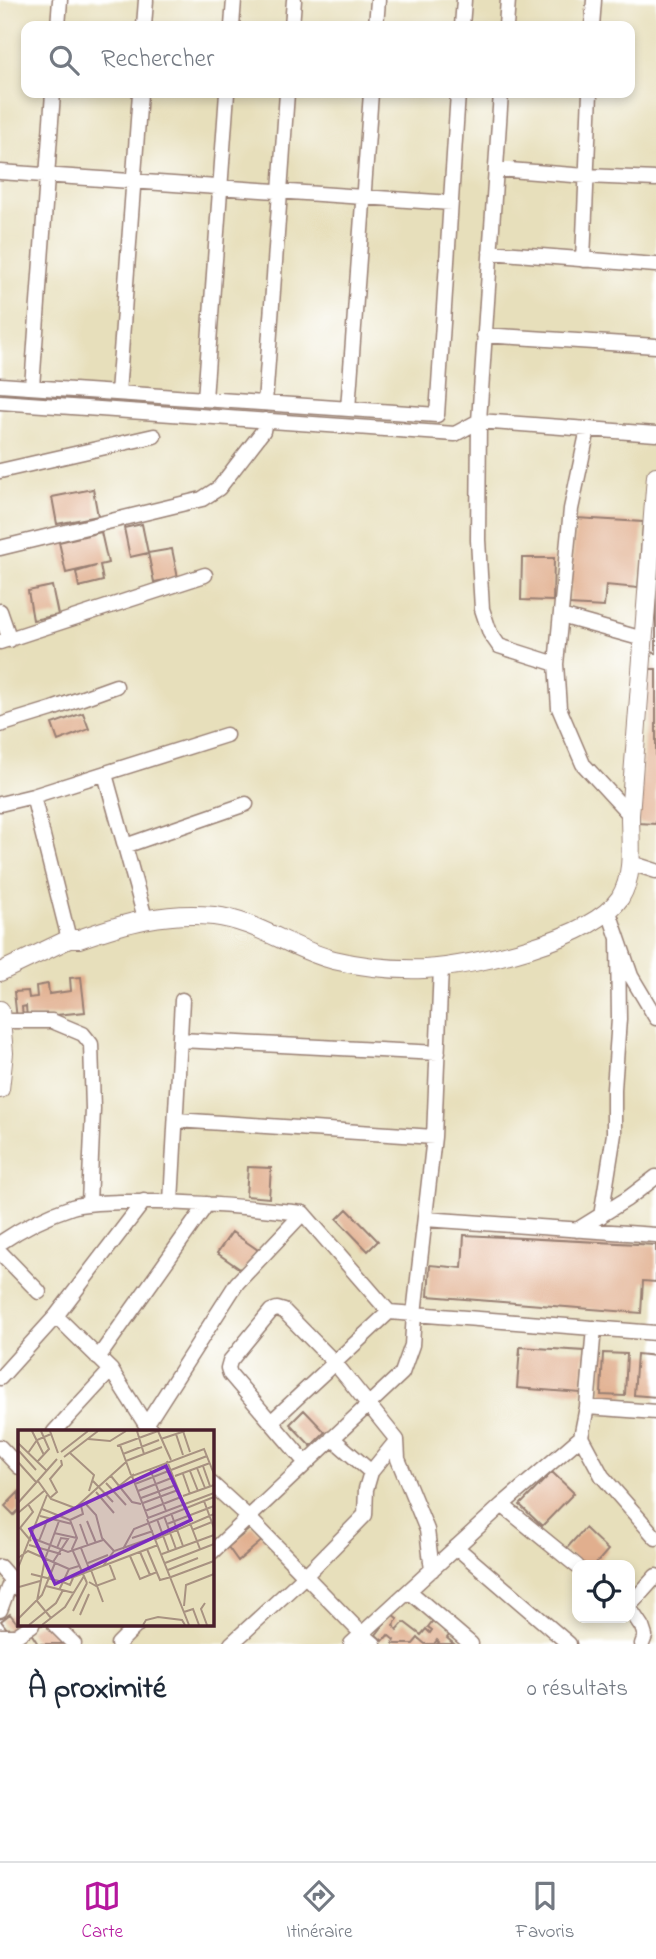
<!DOCTYPE html>
<html lang="fr">
<head>
<meta charset="utf-8">
<style>
	:root { --surface:#fff; --page:#f6f6f7; --text:#1f2937; --muted:#747a83; --line:#e0e1e3; --accent:#b5179e }
	body { margin:0; font-family:"Indie Flower",sans-serif; background:var(--page); color:var(--text) }
	.controls { position:absolute; right:21px; bottom:21px; display:grid; overflow:hidden; border-radius:14px; box-shadow:0 4px 10px #0003 }
	.controls button { width:63px; height:63px; display:grid; place-items:center; padding:0; border:0; border-bottom:2px solid var(--line); background:var(--surface); color:var(--text); font:35px sans-serif }
	.list { margin:0; padding:0; list-style:none }
	h2 { display:flex; justify-content:space-between; align-items:center; height:91px; margin:0; padding:0 28px; font-size:30px }
	h2 small { font-size:23px; font-weight:400; color:var(--muted) }
	.icon { flex:none; width:38px; height:38px; fill:none; stroke:currentColor; stroke-width:2; stroke-linecap:round; stroke-linejoin:round }
	.map { position:relative; flex:none; width:656px; height:1644px; overflow:hidden }
	.search { position:absolute; background:var(--surface); box-shadow:0 4px 10px #0003; left:21px; right:21px; top:21px; height:77px; display:flex; align-items:center; gap:18px; box-sizing:border-box; padding:0 24px; border-radius:14px; color:var(--muted); font-size:26px }
	.sheet { height:217px; background:var(--surface) }
	nav { display:flex; justify-content:space-around; align-items:center; box-sizing:border-box; height:98px; border-top:2px solid var(--line); background:var(--surface); font-size:19px; color:var(--muted) }
	nav a { display:grid; justify-items:center; gap:4px }
	nav .on { color:var(--accent) }
	.map>svg:first-child { display:block }
	.building { fill:#e1af8e }
	.lines { fill:none; stroke-linecap:round; stroke-linejoin:round }
	.minor-casing { stroke:#987f73; stroke-width:17 }
	.tertiary-casing { stroke:#987f73; stroke-width:20 }
	.minor { stroke:#fff; stroke-width:14 }
	.tertiary { stroke:#fff; stroke-width:18 }
	.inset-road { fill:none; stroke:#a89281; stroke-width:2 }
	.view { fill:#7b2cbf; fill-opacity:0.15; stroke:#7b2cbf; stroke-width:3.5 }
	.inset-edge { fill:none; stroke:#4a1f2b; stroke-width:3.5 }
</style>
</head>
<body>
<div class="map">
<svg width="656" height="1644" viewBox="0 0 656 1644">
	<rect width="100%" height="100%" fill="#fff"/>
	<filter id="ink" filterUnits="userSpaceOnUse"><feTurbulence type="fractalNoise" baseFrequency=".0143" numOctaves="2"/><feDisplacementMap in="SourceGraphic" scale="14" xChannelSelector="R" yChannelSelector="G"/><feConvolveMatrix kernelMatrix="1 2 1 2 8 2 1 2 1" color-interpolation-filters="sRGB"/></filter>
	<filter id="wash" filterUnits="userSpaceOnUse"><feTurbulence type="fractalNoise" baseFrequency=".00686" numOctaves="4" result="noise"/><feDisplacementMap in="SourceGraphic" scale="28" xChannelSelector="R" yChannelSelector="G"/><feGaussianBlur stdDeviation="1.57" result="paint"/><feColorMatrix in="noise" values="0 0 0 0 0 0 0 0 0 0 0 0 0 0 0 0 0 1.4 0 .05"/><feComposite in="paint" operator="in"/></filter>
	<g filter="url(#wash)">
		<rect width="100%" height="100%" fill="#e7dfbb"/>
		<g id="blocks">
			<!-- building -->
			<path class="building" d="M93,489L98,516L57,524L52,497Z
				M576,518L643,522L638,588L606,585L604,607L569,605Z
				M142,524L148,553L130,557L124,528Z
				M101,532L108,563L100,565L103,581L79,587L76,572L96,566L66,573L59,542Z
				M172,549L178,578L154,582L148,553Z
				M522,558H554L553,601L521,600Z
				M656,578V653L649,652Z
				M52,586L58,615L33,620L28,591Z
				M649,669H656V824L638,823Z
				M83,713L89,729L58,741L52,724Z
				M81,977L85,1012L27,1018L26,1006L22,1007L23,1018L17,1019L14,992L28,991L29,998L37,997L36,986L48,984L49,994L71,991L70,978Z
				M248,1167L271,1168L269,1198L246,1196Z
				M347,1209L378,1241L368,1251L337,1219Z
				M232,1232L258,1250L243,1271L217,1253Z
				M464,1235L656,1245V1282L643,1281L641,1313L428,1296L430,1265L462,1268Z
				M520,1347L585,1351L581,1393L517,1388Z
				M603,1353L627,1354L625,1396L601,1395Z
				M637,1354L656,1356V1397L634,1395Z
				M304,1410L325,1432L311,1446L290,1424Z
				M552,1472L574,1493L542,1526L520,1505Z
				M19,1492V1510L14,1515L5,1506Z
				M253,1526L264,1539L238,1561L228,1547Z
				M585,1528L608,1550L595,1565H581L565,1550Z
				M10,1614L20,1627L11,1634L1,1621Z
				M392,1614L398,1619L393,1625L397,1630L404,1622L421,1635L426,1629L430,1633L432,1630L428,1627L435,1618L452,1631L447,1638L454,1644H437L439,1642L437,1640L434,1644H425L418,1638L413,1644H394L393,1643L394,1640L388,1635L383,1641L376,1635Z
				M37,1625H51L63,1644H38L29,1630Z"/>
		</g>
	</g>
	<g filter="url(#ink)">
		<use href="#blocks" fill-opacity="0" stroke="#987f73" stroke-width="2"/>
		<g class="lines">
			<!-- minor casing -->
			<g class="minor-casing">
				<path id="minor" d="M58,26L60,0
					M144,26L146,0
					M232,26L234,0
					M292,26L294,0
					M376,26L378,0
					M462,26L464,0
					M506,26L508,0
					M592,26L594,0
					M501,93L479,421L478,540L482,609L490,633L499,646L556,664L559,708L583,764L630,815
					M496,169L586,176L656,179
					M0,172L451,203
					M490,252L656,265
					M583,260L590,93
					M484,335L656,346
					M0,385L437,415L458,93
					M32,387L53,93
					M118,393L140,93
					M205,399L227,93
					M0,402L455,434L479,421L656,434
					M265,403L287,93
					M348,409L371,93
					M0,471L154,436
					M0,548L202,499L219,488L263,431L265,420
					M0,611L10,640
					M561,616L643,639
					M0,642L205,575
					M556,664L571,509L588,429
					M0,725L52,709L116,686
					M105,774L145,918
					M33,796L69,939
					M0,804L33,796L226,735
					M125,846L246,804
					M631,863L656,871
					M609,912L631,976L656,1018
					M2,1021H52L83,1034L91,1044L93,1109L89,1203
					M180,1040L438,1053
					M176,1120L434,1137
					M171,1202L182,1000
					M601,1216L614,1134V1089L619,1019L618,939
					M425,1219L656,1235
					M577,1230L627,1199L656,1177
					M0,1243C22,1228 47,1215 72,1207C87,1202 104,1203 120,1202C181,1200 242,1207 303,1213L389,1312L656,1333
					M0,1252L39,1292
					M56,1316L111,1370L146,1425L154,1432
					M594,1328L587,1407L581,1437L602,1476L656,1538
					M98,1358L207,1204
					M0,1378L56,1316L144,1201
					M587,1407L656,1412
					M271,1422L389,1312
					M146,1425L237,1283L303,1213
					M54,1432L111,1370
					M332,1438L371,1472
					M0,1447L19,1467
					M305,1462L230,1374L228,1368L230,1361L271,1311L277,1309L284,1311L335,1363L397,1440L398,1459L427,1530L432,1570
					M212,1484L248,1517L362,1634L374,1644
					M502,1505L577,1566
					M456,1547L569,1644
					M212,1552L402,1373L412,1345L414,1314L434,1137L441,967
					M0,1567L19,1589
					M409,1591L471,1644
					M630,1605L656,1576
					M630,1609L642,1627L645,1636L642,1644
					M0,1610L11,1580
					M55,1625L74,1644
					M0,1636H16L32,1625
					M118,1644L137,1625
					M231,1644L306,1575L365,1515L366,1489L371,1472L397,1440
					M351,1644L502,1505L581,1437"/>
			</g>
			<!-- tertiary casing -->
			<g class="tertiary-casing">
				<path id="tertiary" d="M0,972L69,939H79C124,923 166,911 214,916C257,921 293,950 334,960C363,967 394,970 424,969C474,966 591,940 620,898C635,874 630,842 630,815L656,476
					M0,1010L4,1053L0,1089"/>
			</g>
			<!-- minor -->
			<use href="#minor" class="minor"/>
			<!-- tertiary -->
			<use href="#tertiary" class="tertiary"/>
		</g>
	</g>
	<!-- overview -->
	<g transform="translate(18 1430)">
		<rect width="196" height="196" fill="#e7dfbb"/>
		<path class="inset-road" d="M14,1L26,25M32,1L40,23M119,1L126,24M140,1L153,30M165,1L172,22M158,4L165,25M70,9L92,11L108,1M143,9L167,1M0,13L29,41M102,15L113,45M99,16L140,1M1,21L18,40M43,22L70,1M10,23L19,10L33,4M52,23L76,45L71,61M105,24L141,10M46,27L80,1M108,31L144,17M149,31L166,74M0,32L18,52M19,32L31,19L23,1M185,36L192,56M179,38L187,58M132,39L148,81M172,41L180,61M165,44L172,64M196,44L186,19L114,46L130,88L196,63M93,46L114,72L123,74M157,46L192,33M20,51L33,69L57,78L108,32M75,51L95,72M88,53L108,75M117,54L189,26M95,61L116,44M120,61L156,47M78,62L96,83M165,66L196,55M32,68L39,62L32,49L44,35L43,30M123,68L158,55M186,71L196,98M0,73L39,29M67,73L78,85L84,108L96,121M125,73L160,60M10,74L15,82L2,98L13,111M24,79L52,90L59,108L54,119L69,153M127,81L163,67M0,83L26,61M153,83L165,116M22,86L54,94M146,86L158,119M129,89L171,195M139,89L151,122M52,90L65,84L63,76M69,91L78,113M172,93L182,119M62,94L70,116M149,94L196,76M174,100L194,92M36,103L59,108M14,108L50,122L85,110M114,108L135,101M138,109L196,84M21,111L30,88M11,115L43,124M63,118L72,141M105,119L116,99L196,67M129,119L142,150L153,147M122,122L132,145M144,124L196,105M112,126L122,149L139,142M0,128L10,121L51,139M35,132L50,109L43,108L39,118M70,133L90,125M147,133L196,114M85,136L96,121L137,107M0,138L29,65M73,140L85,172M150,140L180,128M13,144L45,152L51,139L61,136M153,147L196,131M53,148L140,115M71,152L78,156L97,149L91,133M28,156L56,163M1,157L22,151M41,160L45,152L52,155L55,148M187,173L183,179L189,195M166,176L168,155L196,144M55,181L69,153M166,182L175,179L181,195M62,185L71,164M33,188L19,171L27,129L41,91M0,189L24,165L37,133M11,195L38,173L45,160M24,195L47,177L66,146M125,195L128,190L140,187L164,190L167,195"/>
		<path class="view" d="M148,36L173,90L37,154L12,99Z"/>
		<rect width="196" height="196" class="inset-edge"/>
	</g>
</svg>
<div class="controls">
<button><svg class="icon" aria-label="locate" viewBox="0 0 24 24"><circle cx="12" cy="12" r="6"/><path d="M12 2v4M12 18v4M2 12h4M18 12h4"/></svg></button>
</div>
<div class="search"><svg class="icon" aria-label="search" viewBox="0 0 24 24"><circle cx="10" cy="10" r="6"/><path d="M15 15l6 6"/></svg>Rechercher</div>
</div>
<section class="sheet">
<h2>À proximité<small>0 résultats</small></h2>
<ul class="list">
</ul>
</section>
<nav>
<a class="on"><svg class="icon" aria-label="map" viewBox="0 0 24 24"><path d="M3 6l6-2 6 2 6-2v14l-6 2-6-2-6 2zM9 4v14M15 6v14"/></svg>Carte</a>
<a><svg class="icon" aria-label="directions" viewBox="0 0 24 24"><path d="M12 3l9 9-9 9-9-9zM9 14v-3h6M13 9l2 2-2 2"/></svg>Itinéraire</a>
<a><svg class="icon" aria-label="saved" viewBox="0 0 24 24"><path d="M7 4h10v16l-5-4-5 4z"/></svg>Favoris</a>
</nav>
</body>
</html>
